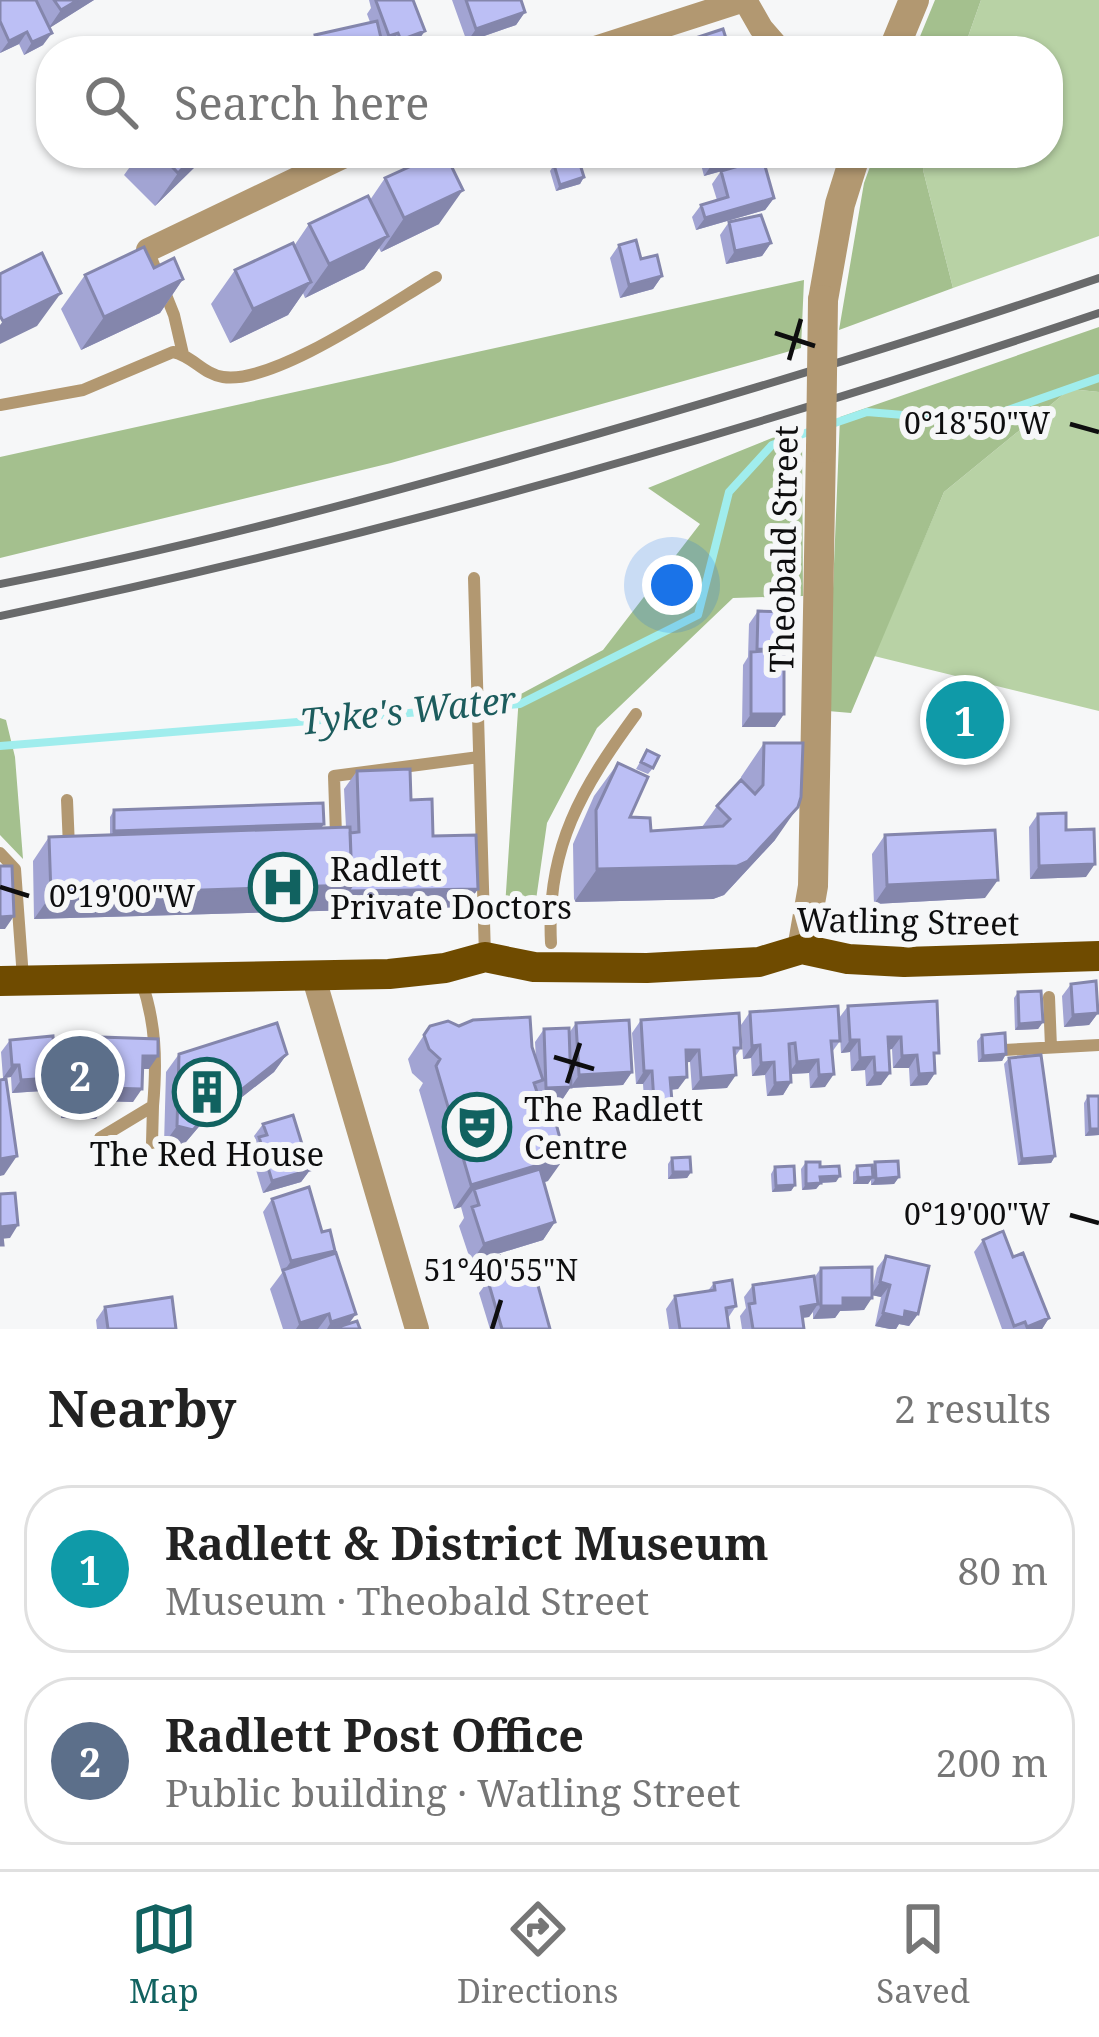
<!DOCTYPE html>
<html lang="en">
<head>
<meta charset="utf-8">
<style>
	:root { --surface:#fff; --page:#f6f6f6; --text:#222; --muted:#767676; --line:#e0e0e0; --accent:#116260 }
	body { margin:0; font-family:"Noto Serif",serif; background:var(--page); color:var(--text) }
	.you { position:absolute; left:672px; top:585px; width:42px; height:42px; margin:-30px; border:9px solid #fff; border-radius:50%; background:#1a73e8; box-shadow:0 0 0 18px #1a73e833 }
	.badge { display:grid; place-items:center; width:78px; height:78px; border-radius:50%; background:var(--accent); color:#fff; font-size:39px; font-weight:700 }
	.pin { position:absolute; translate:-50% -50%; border:6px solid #fff; box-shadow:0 3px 12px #0006 }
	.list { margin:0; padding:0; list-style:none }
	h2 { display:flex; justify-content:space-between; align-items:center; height:156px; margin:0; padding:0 48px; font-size:51px }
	h2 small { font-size:39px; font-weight:400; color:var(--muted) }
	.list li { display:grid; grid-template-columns:78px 1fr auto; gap:36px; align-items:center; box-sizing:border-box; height:168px; margin:0 24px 24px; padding:0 24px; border:3px solid var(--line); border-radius:48px }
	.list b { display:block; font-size:45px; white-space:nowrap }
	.list p { margin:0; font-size:39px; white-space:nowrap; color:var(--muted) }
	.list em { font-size:39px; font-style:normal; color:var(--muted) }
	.icon { flex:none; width:66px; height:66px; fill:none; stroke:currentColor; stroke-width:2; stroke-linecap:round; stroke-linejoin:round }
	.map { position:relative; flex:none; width:1099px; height:1329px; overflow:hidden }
	.search { position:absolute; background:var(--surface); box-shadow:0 3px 9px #0004; left:36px; right:36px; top:36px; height:132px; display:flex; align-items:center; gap:30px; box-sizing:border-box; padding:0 42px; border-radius:48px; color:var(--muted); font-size:45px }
	.sheet { height:540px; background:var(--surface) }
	nav { display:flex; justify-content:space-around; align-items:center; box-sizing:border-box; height:168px; border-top:3px solid var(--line); background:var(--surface); font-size:33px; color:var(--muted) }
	nav a { display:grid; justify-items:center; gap:6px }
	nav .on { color:var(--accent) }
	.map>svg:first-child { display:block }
	.green { fill:#b8d2a5 }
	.forest { fill:#a4c08e }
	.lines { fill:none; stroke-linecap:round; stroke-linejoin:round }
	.stream { stroke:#a0eded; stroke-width:8 }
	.service { stroke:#b29871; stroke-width:12 }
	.minor { stroke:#b29871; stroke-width:24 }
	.tertiary { stroke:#b29871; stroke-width:30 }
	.primary { stroke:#6f4b00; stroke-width:30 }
	.rail { stroke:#696a6b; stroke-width:8 }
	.tertiary-bridge { stroke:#b29871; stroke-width:30 }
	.wall { fill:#a2a4d3 }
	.shaded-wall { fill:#8486ac }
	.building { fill:#bcbff5; stroke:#8486ac; stroke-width:3 }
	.ticks { fill:none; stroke:#0e0e0f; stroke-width:4.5 }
	.labels { text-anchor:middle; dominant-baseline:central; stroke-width:12; stroke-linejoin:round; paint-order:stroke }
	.street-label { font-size:33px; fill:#0e0e0f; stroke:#f6f7f8 }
	.poi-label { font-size:33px; fill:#0e0e0f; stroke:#f6f7f8; text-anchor:start }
	.water-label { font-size:36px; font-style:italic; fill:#1c5c5d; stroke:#f6f7f8 }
	.ticks-label { font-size:30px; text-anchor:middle; fill:#0e0e0f; stroke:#f6f7f8; stroke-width:12; stroke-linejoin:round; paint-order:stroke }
</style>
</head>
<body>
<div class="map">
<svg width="1099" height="1329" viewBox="0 0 1099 1329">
	<rect width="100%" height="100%" fill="#f6f7f8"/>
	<!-- green -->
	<path class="green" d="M981,0H1099V236L953,288L923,170L929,153H1048V51H963Z
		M1070,389L1099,392V711L874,656L944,492Z"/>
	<!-- forest -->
	<path class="forest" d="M935,0H981L963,51H914Z
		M875,153H929L923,170L953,288L839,330L864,183Z
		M804,280L801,348L391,463L0,558V457Z
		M1099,327V392L1070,389L944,492L851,713L828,711L840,417Z
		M802,426L803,596L733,598L597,728L547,823L535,907H505L519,695L603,650L700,524L648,488Z
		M0,718L6,720L15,757L23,859L0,835Z"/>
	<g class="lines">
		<!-- stream -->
		<path class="stream" d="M829,425L867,412L977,421L1099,378
			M0,746L520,704L698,615L729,492L772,445L814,430"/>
		<!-- service -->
		<path class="service" d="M148,250L174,315L183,354
			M0,405L83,390L173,352C193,356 203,374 223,377C274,385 390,304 436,277
			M474,578L485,956
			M67,800L69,847L74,846
			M328,835H336L334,776L479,757
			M0,853L15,869L23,978
			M551,943C546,847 582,788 636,714
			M1049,997L1051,1047
			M1004,1050L1099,1045
			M100,1138L153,1106C157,1062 156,1022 141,980
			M152,1143L153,1106"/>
		<!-- minor -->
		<path class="minor" d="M745,0L761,28L781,51
			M586,51L744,0
			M148,250L351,153
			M313,975L417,1329"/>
		<!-- tertiary -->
		<path class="tertiary" d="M893,51L914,0
			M823,300L840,204L856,153
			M802,949L813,886L821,448"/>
		<!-- primary -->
		<path class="primary" d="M0,981L389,974L445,968L485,957L534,967L647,968L759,962L802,949L848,959L904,962L1099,956"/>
		<!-- rail -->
		<path class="rail" d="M0,584C182,549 362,501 541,450C728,397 915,341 1099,278
			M0,616C371,539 740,434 1099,313"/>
		<!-- tertiary-bridge -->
		<path class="tertiary-bridge" d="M821,448L823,300"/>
	</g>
	<!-- wall -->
	<path class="wall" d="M0,0H94L49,28L43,45L24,55L19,44L0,53Z
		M369,0H413L425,31L416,43L397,51H392L389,45L383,48L384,51H303L315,35L370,22L367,14L371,8Z
		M452,0H521L525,12L516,25L467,42Z
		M140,153H206L200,162L155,206L124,175Z
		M698,153H767L763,161L774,198L765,210L696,230L692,217L701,205L717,200L712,184L721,171L726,170L704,176Z
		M554,165L584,177L580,184L556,191L550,171Z
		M385,178L439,224L381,252L379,248L364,269L305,298L303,293L288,315L230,343L211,304L235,270L294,246L309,224L370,200Z
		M729,222L771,243L762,256L726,264L720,235Z
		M619,245L641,259L662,276L653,289L620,298L610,258Z
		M154,268L183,279L160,313L81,350L61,309L85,275Z
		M758,611L788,650L784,656V714L775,727H742L743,665L748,657L749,624Z
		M952,695L994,722L985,735L940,725L943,707Z
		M764,743L775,840L724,895L713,899L574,902L573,844L594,796L618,763L630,817L651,831L702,827L717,806L741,780V777Z
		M647,750L653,768L648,774L636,769Z
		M357,771L411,800L433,836L478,889L465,907L34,919L33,861L49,837L110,835V817L114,810L321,828L346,827L344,789Z
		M1038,814L1066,830L1086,877L1030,879L1029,827Z
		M885,835L985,898L874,904L872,854Z
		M1071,984L1098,1013L1089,1025L1064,1027L1062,996Z
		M1018,992L1043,1022L1038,1029L1015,1030L1014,998Z
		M848,1006L935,1059V1073L927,1085L910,1086L909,1068H893L892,1049L889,1050L890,1073L881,1085L866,1086L865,1070L851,1071L850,1052L841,1053L839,1018Z
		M750,1012L840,1041L832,1052L825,1087L810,1088L809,1073L791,1074V1082L783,1095L767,1096L765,1075L752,1076L751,1058L743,1059L741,1025Z
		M641,1020L741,1048L735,1057L727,1088L692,1090L690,1062H686L678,1089L671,1090L663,1113L645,1115L643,1084H636L632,1033Z
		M576,1023L632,1072L623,1085L570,1088L562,1100L540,1101L548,1181L544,1182L555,1222L543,1240L471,1262L459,1226L464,1218L461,1207L454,1209L419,1090L423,1083L412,1073L408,1059L430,1026H459L532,1047L536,1059L535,1042L544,1029L569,1033Z
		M982,1035L1006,1054L1002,1061L978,1062L977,1041Z
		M71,1036L149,1069H143L133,1102L105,1101L96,1119L61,1118L62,1049Z
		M10,1040L50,1070L42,1091L12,1093L11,1077L3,1078L1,1052Z
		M179,1054H287L274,1072L223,1112L208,1116L180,1149L164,1144L166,1072Z
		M1009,1058L1055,1156L1051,1163L1018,1165L1004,1064Z
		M1088,1096L1099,1135L1085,1136L1084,1103Z
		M263,1124L310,1170L301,1182L263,1193L250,1150L256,1141L254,1136Z
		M672,1158L691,1172L687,1178L668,1179V1164Z
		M806,1162L820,1167L836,1182L821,1183L816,1189L802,1190L801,1169Z
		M875,1162L899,1177L894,1184L871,1185V1179L868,1184H853V1172L857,1166H872Z
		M775,1167L795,1185L791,1191L772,1192L771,1174Z
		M272,1199L322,1232L335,1251L333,1254L348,1324L360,1329H283L270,1289L282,1273L263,1212Z
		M983,1240L1013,1257L1049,1318L1042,1329H1002L974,1252Z
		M886,1256L918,1314L909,1326L899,1324L896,1329H890L875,1326L881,1297L872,1295L864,1310L840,1311L835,1318L813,1319V1312L809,1317L802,1318L804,1329H742L740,1316L746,1308L744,1297L753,1285L814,1278L821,1268L872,1290L877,1268Z
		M478,1263L500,1275L478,1282L474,1269Z
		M514,1265L550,1329H490L479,1293L488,1281L507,1275Z
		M714,1283L736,1306L728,1318L729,1329H669L666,1309L675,1296L707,1292Z
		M105,1307L176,1329H97L96,1320Z"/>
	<!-- shaded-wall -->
	<path class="shaded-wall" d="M78,0H94L48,29L61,10Z
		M525,12L516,25L467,42L476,29Z
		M425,31L416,43L394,51L401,40Z
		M27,32L19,44L0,53L9,41Z
		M52,33L43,45L24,55L32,42Z
		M398,33L389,45L380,49L389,36Z
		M198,153H206L200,162L155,206L178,173Z
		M526,153H546L520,162Z
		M734,157L725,170L704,176L713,163Z
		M584,177L580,184L556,191L560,185Z
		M463,190L439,224L381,252L404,218Z
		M774,198L765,210L696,230L705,218Z
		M388,236L364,269L305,298L329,264Z
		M771,243L762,256L726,264L735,251Z
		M662,276L653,289L620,298L629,285Z
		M183,279L160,313L81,350L104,317Z
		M311,282L288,315L230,343L253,309Z
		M61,293L37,326L0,344V325L3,321Z
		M949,712L994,722L985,735L940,725Z
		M751,714H784L775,727H742Z
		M798,807L775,840L724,895L713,899L574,902L597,869Z
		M324,824L320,830L110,837L114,831Z
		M1095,864L1086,877L1030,879L1039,866Z
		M998,880L985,898L874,904L887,885Z
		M352,885L478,889L465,907L34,919L51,895Z
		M14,916L5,929H0V917Z
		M1098,1013L1089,1025L1064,1027L1073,1015Z
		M1043,1022L1038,1029L1015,1030L1019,1024Z
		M888,1037H901L892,1049L879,1050Z
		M850,1040H859L850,1052L841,1053Z
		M760,1045L751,1058L743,1059L752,1046Z
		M686,1050H699L690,1062L677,1063Z
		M287,1054L274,1072L223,1112L208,1116L180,1149L164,1144L177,1126Z
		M1006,1054L1002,1061L978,1062L983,1056Z
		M917,1055L909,1068H893L902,1056Z
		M143,1056H158L149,1069H134Z
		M874,1057L865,1070L851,1071L860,1058Z
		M818,1060L809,1073L788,1074L797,1062Z
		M774,1062L765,1075L752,1076L761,1063Z
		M12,1065H19L11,1077L3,1078Z
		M644,1071H652L643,1084H636Z
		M632,1072L623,1085L570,1088L562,1100L537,1101L546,1088L571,1087L579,1075Z
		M875,1073H890L881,1085L866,1086Z
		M935,1073L927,1085L910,1086L919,1074Z
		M834,1074L825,1087L810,1088L819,1075Z
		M736,1075L727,1088L692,1090L701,1078Z
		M687,1077L678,1089L662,1090L670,1078Z
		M51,1078L42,1091L12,1093L21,1080Z
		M791,1082L783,1095L767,1096L775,1083Z
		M106,1088L142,1089L133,1102L97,1101Z
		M672,1101L663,1113L645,1115L654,1102Z
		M70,1106H105L96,1119L61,1118Z
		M1090,1129H1099V1135L1085,1136Z
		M17,1156L4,1175L0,1176V1159Z
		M1055,1156L1051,1163L1018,1165L1022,1159Z
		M565,1157L548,1181L478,1202L474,1189L461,1207L454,1209L471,1185Z
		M310,1170L301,1182L263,1193L272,1181Z
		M673,1172H691L687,1178L668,1179Z
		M840,1176L836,1182L816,1183L820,1177Z
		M873,1177L868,1184H853L858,1178Z
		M899,1177L894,1184L871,1185L876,1179Z
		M821,1183L816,1189L802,1190L806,1184Z
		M795,1185L791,1191L772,1192L776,1186Z
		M555,1222L543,1240L471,1262L484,1244Z
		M18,1225L10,1238L0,1239L1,1227Z
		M335,1251L326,1264L282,1274L291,1261Z
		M504,1268L500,1275L478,1282L482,1275Z
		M880,1282L890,1285L881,1297L871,1295Z
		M843,1298H872L864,1310L840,1311L835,1318L813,1319L821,1306Z
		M818,1304L809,1317L792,1319L801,1307Z
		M905,1311L918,1314L909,1326L899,1324L896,1329H890L875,1326L883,1313Z
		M329,1314L318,1329H296L300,1323Z
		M356,1314L345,1329H327L331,1322Z
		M1049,1318L1042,1329H1026L1027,1327Z"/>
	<!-- building -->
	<path class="building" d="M0,0H36L52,33L32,42L27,32L9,41L0,21Z
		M54,0H78L61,10Z
		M378,0H413L425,31L401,40L398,33L389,36L376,1Z
		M466,0H521L525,12L476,29Z
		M377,21L384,51H318L315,35Z
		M723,29L730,51H666L665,48Z
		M159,153H198L178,173Z
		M440,153H445L463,190L404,218L385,178Z
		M710,153H767L768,155L736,164L734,157L713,163Z
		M578,158L584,177L560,185L554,165Z
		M763,159L774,198L705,218L701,205L728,197L721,171Z
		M368,196L388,236L329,264L309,224Z
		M761,215L771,243L735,251L729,222Z
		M636,240L641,259L657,255L662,276L629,285L619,245Z
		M293,243L311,282L253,309L235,270Z
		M144,247L154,268L174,258L183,279L104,317L85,275Z
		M42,253L61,293L3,321L0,316V274Z
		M758,611L789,612L788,650H784V714H751V652L776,650L757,649Z
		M952,695L998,705L994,722L949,712Z
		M764,743H803L801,797L798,807L748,861L737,866L597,869L596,810L618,763L648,777L630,817L650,818L651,831L723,826L730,819L717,806L741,780L755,794L763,785Z
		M647,750L659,756L653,768L641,762Z
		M410,769L411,800L432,799L433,836L476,835L478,889L348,891L352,885L350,833L359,832L357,771Z
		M323,803L324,824L114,831V810Z
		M1066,813V830L1094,829L1095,864L1039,866L1038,814Z
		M350,827L352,885L51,895L49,837Z
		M995,830L998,880L887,885L885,835Z
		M0,866H12L14,916L0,917Z
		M1096,981L1098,1013L1073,1015L1071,984Z
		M1041,991L1043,1022L1019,1024L1018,992Z
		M937,1001L939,1053H934L935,1073L919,1074L917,1055L902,1056L901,1037H888L890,1073H875L874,1057L860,1058L859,1040H850L848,1006Z
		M838,1006L840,1041H831L834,1074L819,1075L818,1060L797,1062L795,1043L789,1044L791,1082L775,1083L774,1062L761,1063L760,1045L752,1046L750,1012Z
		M739,1013L741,1048H734L736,1075L701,1078L699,1050H686L687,1077L670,1078L672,1101L654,1102L652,1071H644L641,1020Z
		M530,1017L532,1047L543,1080L534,1083L541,1104L550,1101L565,1157L471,1185L436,1066L440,1059L429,1049L424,1035L430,1026L448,1021L459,1026L473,1020Z
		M629,1020L632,1072L579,1075L576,1023Z
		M277,1023L287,1054L236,1094L221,1098L193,1130L177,1126L179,1054Z
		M569,1028L571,1087L546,1088L544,1029Z
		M1005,1033L1006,1054L983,1056L982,1035Z
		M53,1036L55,1064H50L51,1078L21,1080L19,1065H12L10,1040Z
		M71,1036L158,1039V1056H143L142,1089L106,1088L105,1106H70Z
		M1041,1055L1055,1156L1022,1159L1009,1058Z
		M6,1079L17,1156L0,1159V1080Z
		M1088,1096H1099V1129H1090Z
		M293,1115L310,1170L272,1181L259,1137L267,1135L263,1124Z
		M690,1157L691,1172H673L672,1158Z
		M898,1161L899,1177L876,1179L875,1162Z
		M806,1162H820V1167L839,1166L840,1176L820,1177L821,1183L806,1184Z
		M872,1165L873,1177L858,1178L857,1166Z
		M794,1166L795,1185L776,1186L775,1167Z
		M540,1169L555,1222L484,1244L472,1207L479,1205L474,1189Z
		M309,1187L322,1232L330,1230L335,1251L291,1261L272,1199Z
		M15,1193L18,1225L1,1227L3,1245H0V1194Z
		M1003,1231L1013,1257L1023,1253L1049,1318L1027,1327L1025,1322L1014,1326L983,1240Z
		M336,1253L356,1314L331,1322L329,1314L300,1323L283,1270Z
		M500,1256L504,1268L482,1275L478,1263Z
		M886,1256L929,1266L918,1314L905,1311L904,1318L883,1313L890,1285L880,1282Z
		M531,1260L550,1329H502L488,1281L516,1273L514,1265Z
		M872,1267V1298H843V1306H821V1268Z
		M814,1276L818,1304L801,1307L804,1329H753L749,1304L755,1303L753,1285Z
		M732,1280L736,1306L726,1308L729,1329H680L675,1296L715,1290L714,1283Z
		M172,1297L176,1329H108L105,1307Z
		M357,1321L360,1329H332Z"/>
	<!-- ticks -->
	<path class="ticks" d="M775,333L815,346M789,360L801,319M1070,424L1099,432M0,887L29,896M554,1057L594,1069M567,1083L580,1043M1070,1215L1099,1223M492,1329L501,1300"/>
	<!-- icons -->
	<defs>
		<g id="hospital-ring" transform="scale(3.45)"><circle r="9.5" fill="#f6f7f8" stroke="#116260" stroke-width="1.5"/><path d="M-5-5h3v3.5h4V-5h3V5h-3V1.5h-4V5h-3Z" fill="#116260"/></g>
		<g id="building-ring" transform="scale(3.45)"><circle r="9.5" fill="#f6f7f8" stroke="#116260" stroke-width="1.5"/><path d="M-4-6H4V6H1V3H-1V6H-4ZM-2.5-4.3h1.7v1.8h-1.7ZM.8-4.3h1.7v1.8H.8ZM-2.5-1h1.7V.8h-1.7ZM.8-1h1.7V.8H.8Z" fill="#116260"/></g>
		<g id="theatre-ring" transform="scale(3.45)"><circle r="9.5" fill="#f6f7f8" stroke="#116260" stroke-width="1.5"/><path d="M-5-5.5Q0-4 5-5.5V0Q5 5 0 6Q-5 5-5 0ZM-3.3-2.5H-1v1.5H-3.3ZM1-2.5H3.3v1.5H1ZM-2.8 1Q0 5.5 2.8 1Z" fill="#116260"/></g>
	</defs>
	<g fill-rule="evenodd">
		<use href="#hospital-ring" x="283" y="887"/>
		<use href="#building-ring" x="207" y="1092"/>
		<use href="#theatre-ring" x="477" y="1127"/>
	</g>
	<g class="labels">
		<!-- street labels -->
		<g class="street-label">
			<text transform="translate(783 549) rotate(-89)">Theobald Street</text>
			<text transform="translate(908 921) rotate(1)">Watling Street</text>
		</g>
		<!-- poi labels -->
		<g class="poi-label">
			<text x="330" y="868">Radlett<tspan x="330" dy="38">Private Doctors</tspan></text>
			<text x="524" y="1108">The Radlett<tspan x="524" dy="38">Centre</tspan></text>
			<text x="207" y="1153" text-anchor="middle">The Red House</text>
		</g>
		<!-- water labels -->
		<g class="water-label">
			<text transform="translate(408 710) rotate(-6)">Tyke's Water</text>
		</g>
	</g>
	<g class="ticks-label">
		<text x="977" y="434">0°18'50"W</text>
		<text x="122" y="907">0°19'00"W</text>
		<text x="977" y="1225">0°19'00"W</text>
		<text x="501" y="1281">51°40'55"N</text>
	</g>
</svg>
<div class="you"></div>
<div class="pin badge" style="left:965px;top:720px;background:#0f9aa8">1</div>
<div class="pin badge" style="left:80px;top:1075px;background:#5c6f8a">2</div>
<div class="search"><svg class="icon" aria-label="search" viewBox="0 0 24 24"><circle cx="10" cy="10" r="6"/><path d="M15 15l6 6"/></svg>Search here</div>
</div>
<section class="sheet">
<h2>Nearby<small>2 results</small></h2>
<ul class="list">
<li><span class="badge" style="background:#0f9aa8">1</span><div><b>Radlett &amp; District Museum</b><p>Museum · Theobald Street</p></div><em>80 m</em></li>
<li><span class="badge" style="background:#5c6f8a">2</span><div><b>Radlett Post Office</b><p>Public building · Watling Street</p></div><em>200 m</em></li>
</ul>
</section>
<nav>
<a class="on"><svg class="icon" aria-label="map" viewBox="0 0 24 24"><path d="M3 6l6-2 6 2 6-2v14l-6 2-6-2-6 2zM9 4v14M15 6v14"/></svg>Map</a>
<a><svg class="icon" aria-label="directions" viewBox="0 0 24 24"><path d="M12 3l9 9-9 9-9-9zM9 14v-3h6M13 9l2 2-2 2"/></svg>Directions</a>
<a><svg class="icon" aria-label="saved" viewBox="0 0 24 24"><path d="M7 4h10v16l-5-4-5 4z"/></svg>Saved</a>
</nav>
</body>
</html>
